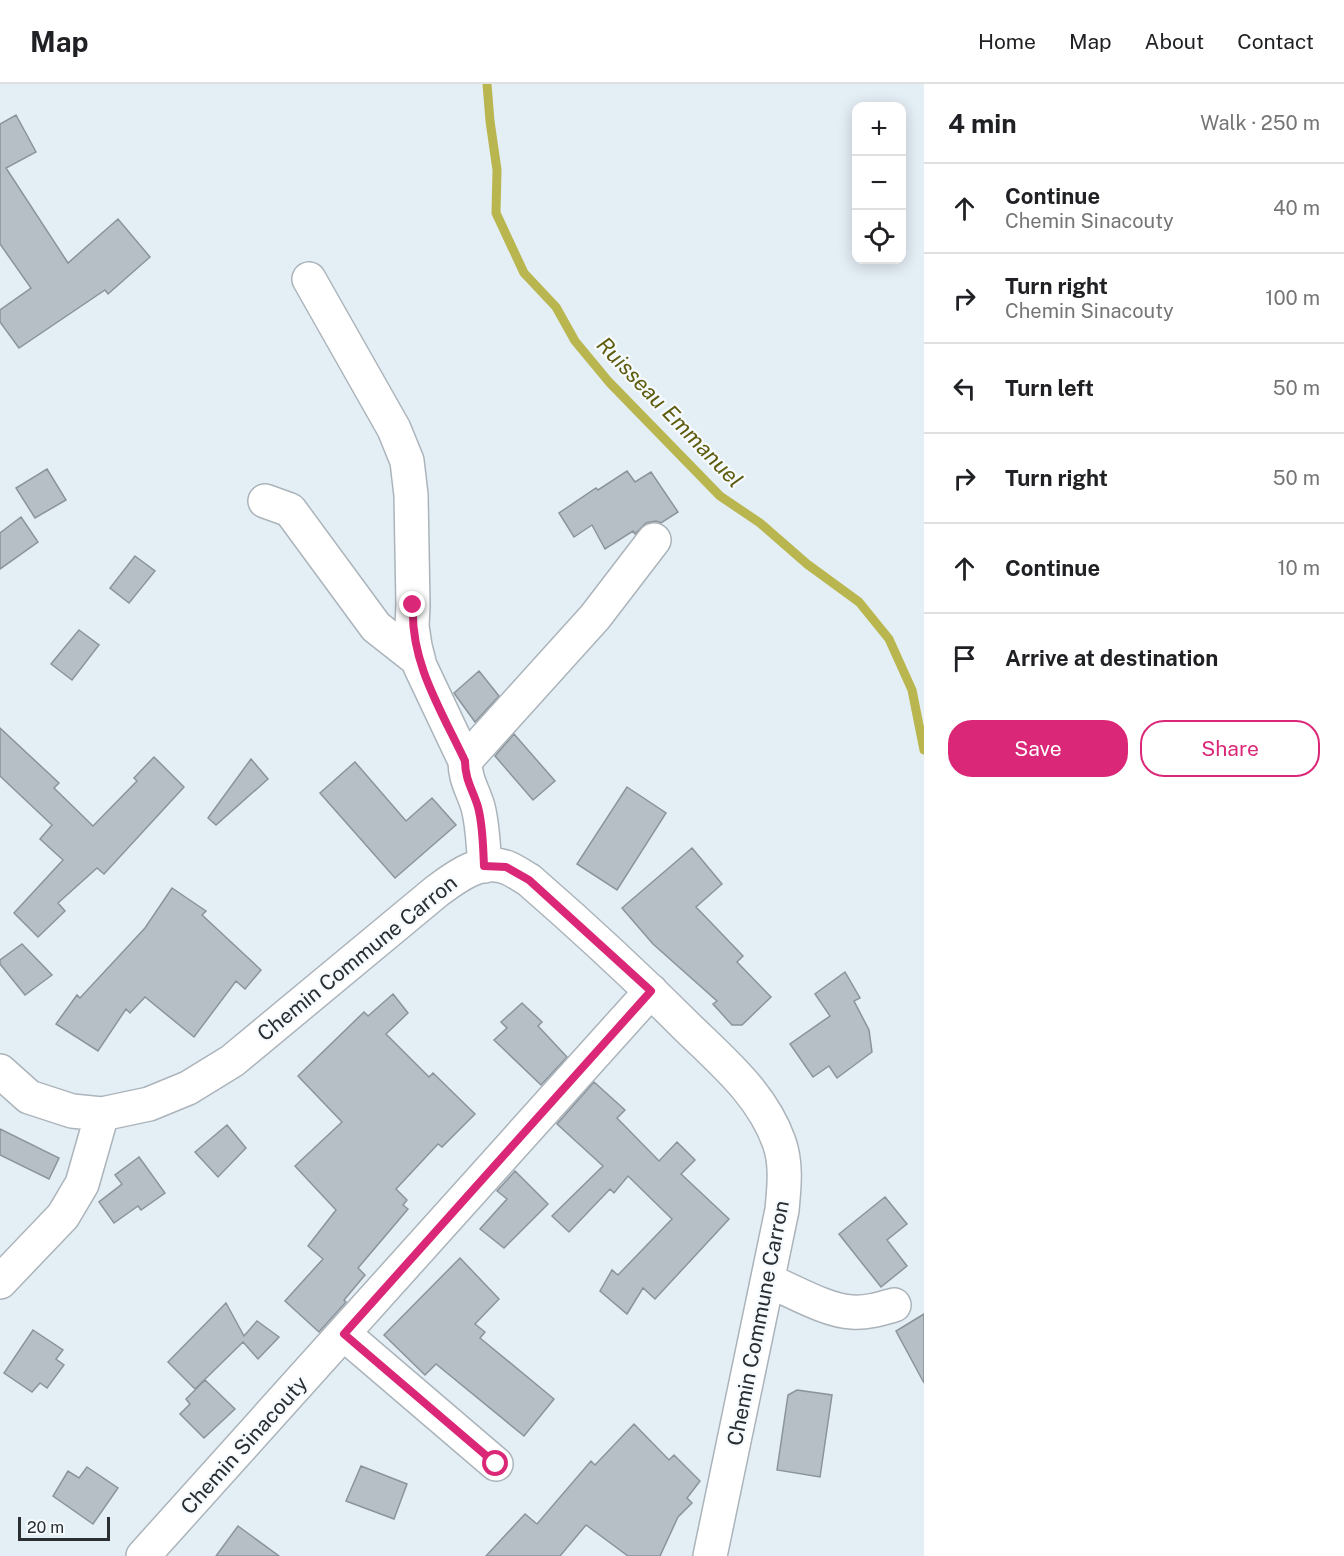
<!DOCTYPE html>
<html lang="en">
<head>
<meta charset="utf-8">
<style>
	:root { --surface:#fff; --page:#f6f6f6; --text:#202124; --muted:#757577; --line:#e0e0e0; --accent:#db2777 }
	body { margin:0; font-family:"Public Sans",sans-serif; background:var(--page); color:var(--text) }
	.controls { position:absolute; right:18px; top:18px; display:grid; overflow:hidden; border-radius:12px; box-shadow:0 3px 15px #0003 }
	.controls button { width:54px; height:54px; display:grid; place-items:center; padding:0; border:0; border-bottom:2px solid var(--line); background:var(--surface); color:var(--text); font:30px sans-serif }
	.scale { position:absolute; left:18px; bottom:15px; width:92px; box-sizing:border-box; padding-left:6px; border:3px solid #2a2e30; border-top:0; font-size:16px; line-height:21px; white-space:nowrap; color:#2a2e30; -webkit-text-stroke:4px #f5faff; paint-order:stroke }
	.stop { position:absolute; width:18px; height:18px; margin:-14px; border:4px solid #db2777; border-radius:50%; background:#fff }
	.stop.end { background:#db2777; border-color:#fff; box-shadow:0 2px 6px #0008 }
	.list { margin:0; padding:0; list-style:none }
	h2 { display:flex; justify-content:space-between; align-items:center; height:78px; margin:0; padding:0 24px; font-size:26px }
	h2 small { font-size:20px; font-weight:400; color:var(--muted) }
	.list li { display:grid; grid-template-columns:39px 1fr auto; gap:18px; align-items:center; box-sizing:border-box; height:90px; padding:0 24px; border-top:2px solid var(--line) }
	.list b { display:block; font-size:22px; white-space:nowrap }
	.list p { margin:0; font-size:20px; white-space:nowrap; color:var(--muted) }
	.list em { font-size:20px; font-style:normal; color:var(--muted) }
	.actions { display:flex; gap:12px; padding:18px 24px }
	.actions a { flex:1; padding:14px 0; border:2px solid var(--accent); border-radius:24px; text-align:center; font-size:21px; color:var(--accent) }
	.actions .main { background:var(--accent); color:#fff }
	.icon { flex:none; width:33px; height:33px; fill:none; stroke:currentColor; stroke-width:2; stroke-linecap:round; stroke-linejoin:round }
	.map { position:relative; flex:none; width:924px; height:1472px; overflow:hidden }
	header { display:flex; align-items:center; gap:36px; box-sizing:border-box; height:84px; padding:0 30px; background:var(--surface); border-bottom:2px solid var(--line) }
	header strong { font-size:28px }
	nav { display:flex; gap:33px; margin-inline-start:auto; font-size:21px }
	main { display:flex }
	aside { flex:1; background:var(--surface) }
	.map>svg:first-child { display:block }
	.lines { fill:none; stroke-linecap:round; stroke-linejoin:round }
	.stream { stroke:#bab64f; stroke-width:9 }
	.building { fill:#b6bfc6; stroke:#8b949a; stroke-width:1.5 }
	.minor-casing { stroke:#abb4ba; stroke-width:36 }
	.minor { stroke:#fff; stroke-width:33 }
	.route { stroke:#db2777; stroke-width:8 }
	.labels { text-anchor:middle; dominant-baseline:central; stroke-width:4.5; stroke-linejoin:round; paint-order:stroke }
	.street-label { font-size:21px; fill:#2a2e30; stroke:#f5faff }
	.water-label { font-size:22px; font-style:italic; fill:#5e5b0c; stroke:#f5faff }
</style>
</head>
<body>
<header>
<strong>Map</strong>
<nav><a>Home</a><a>Map</a><a>About</a><a>Contact</a></nav>
</header>
<main>
<div class="map">
<svg width="924" height="1472" viewBox="0 0 924 1472">
	<rect width="100%" height="100%" fill="#e4eef5"/>
	<g class="lines">
		<!-- stream -->
		<path class="stream" d="M487,0L490,37L497,86L496,129L524,189L556,223L575,257L609,298L720,412L760,439L807,480L859,518L889,555L912,606L924,666"/>
	</g>
	<!-- building -->
	<path class="building" d="M16,31L36,68L6,84L68,179L118,135L150,173L108,210L105,206L19,264L0,238V226L31,204L0,160V40Z
		M47,385L66,416L35,434L16,404Z
		M627,387L635,398L651,388L678,428L661,439L656,437L646,439L635,450L633,447L605,465L592,441L574,453L559,429L596,404L598,406Z
		M21,433L38,458L0,485V449Z
		M135,472L155,487L129,519L110,504Z
		M79,546L99,561L72,596L51,580Z
		M479,587L499,612L475,638L454,609Z
		M0,644L59,699L54,704L93,742L137,697L134,694L154,673L184,703L104,790L97,784L58,819L65,827L38,853L14,829L63,776L40,755L52,741L0,692Z
		M514,650L555,697L533,716L495,672Z
		M251,675L268,695L216,741L208,734Z
		M355,678L406,737L432,714L456,741L395,794L320,709Z
		M627,703L666,729L617,806L577,780Z
		M692,764L722,800L696,823L743,872L737,878L771,913L742,941H732L713,920L717,917L653,860L622,824Z
		M172,804L206,827L202,831L261,886L245,905L236,897L194,953L145,913L130,929L126,925L98,967L56,940L77,911L80,914L145,844Z
		M22,860L52,891L25,911L0,880V876Z
		M845,888L860,914L854,917L869,946L872,968L837,994L829,982L813,993L790,960L830,932L815,910Z
		M393,910L408,929L386,950L429,993L433,989L475,1030L442,1063L438,1060L396,1105L407,1116L403,1121L408,1125L358,1184L365,1191L344,1216L346,1218L319,1248L285,1217L323,1175L308,1162L336,1126L295,1082L342,1038L298,992L364,928L368,932Z
		M522,919L542,938L538,942L567,973L541,1001L494,956L507,944L501,938Z
		M594,998L625,1026L617,1034L659,1077L677,1058L695,1076L681,1090L729,1135L655,1215L643,1204L627,1230L600,1207L612,1186L618,1191L672,1135L628,1092L614,1109L610,1105L569,1148L552,1132L603,1082L557,1040Z
		M227,1041L246,1064L218,1093L195,1068Z
		M0,1045L59,1074L49,1095L0,1071Z
		M139,1073L165,1109L141,1126L138,1122L114,1139L99,1118L122,1100L115,1091Z
		M515,1087L548,1120L504,1164L480,1145L507,1115L497,1107Z
		M885,1113L907,1140L887,1156L907,1182L881,1203L839,1150Z
		M460,1174L499,1215L475,1240L485,1248L480,1254L554,1315L524,1352L436,1280L425,1291L384,1251Z
		M226,1219L244,1252L257,1237L279,1253L258,1275L243,1258L195,1305L168,1278Z
		M924,1230V1299L896,1247Z
		M33,1246L63,1266L56,1275L64,1281L47,1304L40,1299L32,1308L4,1289Z
		M205,1296L235,1325L204,1354L180,1330L190,1320L186,1315Z
		M797,1306L832,1311L820,1393L777,1386L788,1311Z
		M634,1340L669,1376L674,1371L700,1397L687,1414L692,1419L678,1433L660,1472H628L586,1441L560,1472H486L525,1430L537,1440L591,1377L595,1381Z
		M361,1382L407,1400L394,1435L346,1417Z
		M87,1383L118,1404L93,1440L53,1412L68,1387L79,1394Z
		M238,1442L279,1472H216Z"/>
	<g class="lines">
		<!-- minor casing -->
		<g class="minor-casing">
			<path id="minor" d="M309,195L394,345L407,377L411,411L413,521L412,542L415,562L420,582L465,677C465,696 473,706 478,723C483,742 483,762 485,782
				M265,417L290,426L376,543L418,576
				M465,677L595,533L654,456
				M0,987L29,1013L72,1027L102,1030L149,1020L188,1004L232,977L437,807C457,792 482,773 508,784C515,787 522,792 529,796C583,843 636,892 686,942C722,977 762,1010 779,1058C787,1080 784,1104 782,1126L710,1472
				M769,1197C793,1207 827,1227 852,1228C867,1229 880,1225 894,1221
				M0,1198L63,1132L82,1100L102,1030
				M344,1250L496,1380
				M143,1472L651,907"/>
		</g>
		<!-- minor -->
		<use href="#minor" class="minor"/>
	</g>
	<g class="lines">
		<!-- route -->
		<path class="route" d="M413,521C410,578 441,626 465,677C465,696 473,706 478,723C483,742 483,762 484,782L506,783L529,796L651,907L344,1250L496,1380"/>
	</g>
	<g class="labels">
		<!-- street labels -->
		<g class="street-label">
			<text transform="translate(357 874) rotate(-39)">Chemin Commune Carron</text>
			<text transform="translate(758 1239) rotate(-79)">Chemin Commune Carron</text>
			<text transform="translate(244 1361) rotate(-48)">Chemin Sinacouty</text>
		</g>
		<!-- water labels -->
		<g class="water-label">
			<text transform="translate(670 328) rotate(46)">Ruisseau Emmanuel</text>
		</g>
	</g>
</svg>
<div class="controls">
<button>+</button>
<button>−</button>
<button><svg class="icon" aria-label="locate" viewBox="0 0 24 24"><circle cx="12" cy="12" r="6"/><path d="M12 2v4M12 18v4M2 12h4M18 12h4"/></svg></button>
</div>
<div class="scale">20 m</div>
<div class="stop" style="left:496px;top:1380px"></div>
<div class="stop end" style="left:413px;top:521px"></div>
</div>
<aside>
<h2>4 min<small>Walk · 250 m</small></h2>
<ul class="list">
<li><svg class="icon" aria-label="ahead" viewBox="0 0 24 24"><path d="M12 20V5M6 11l6-6 6 6"/></svg><div><b>Continue</b><p>Chemin Sinacouty</p></div><em>40 m</em></li>
<li><svg class="icon" aria-label="right" viewBox="0 0 24 24"><path d="M7 20v-9h11M14 6l5 5-5 5"/></svg><div><b>Turn right</b><p>Chemin Sinacouty</p></div><em>100 m</em></li>
<li><svg class="icon" aria-label="left" viewBox="0 0 24 24"><path d="M17 20v-9H6M10 6l-5 5 5 5"/></svg><div><b>Turn left</b></div><em>50 m</em></li>
<li><svg class="icon" aria-label="right" viewBox="0 0 24 24"><path d="M7 20v-9h11M14 6l5 5-5 5"/></svg><div><b>Turn right</b></div><em>50 m</em></li>
<li><svg class="icon" aria-label="ahead" viewBox="0 0 24 24"><path d="M12 20V5M6 11l6-6 6 6"/></svg><div><b>Continue</b></div><em>10 m</em></li>
<li><svg class="icon" aria-label="arrive" viewBox="0 0 24 24"><path d="M6 21V4h12l-3 4 3 4H6"/></svg><div><b>Arrive at destination</b></div></li>
</ul>
<div class="actions"><a class="main">Save</a><a>Share</a></div>
</aside>
</main>
</body>
</html>
